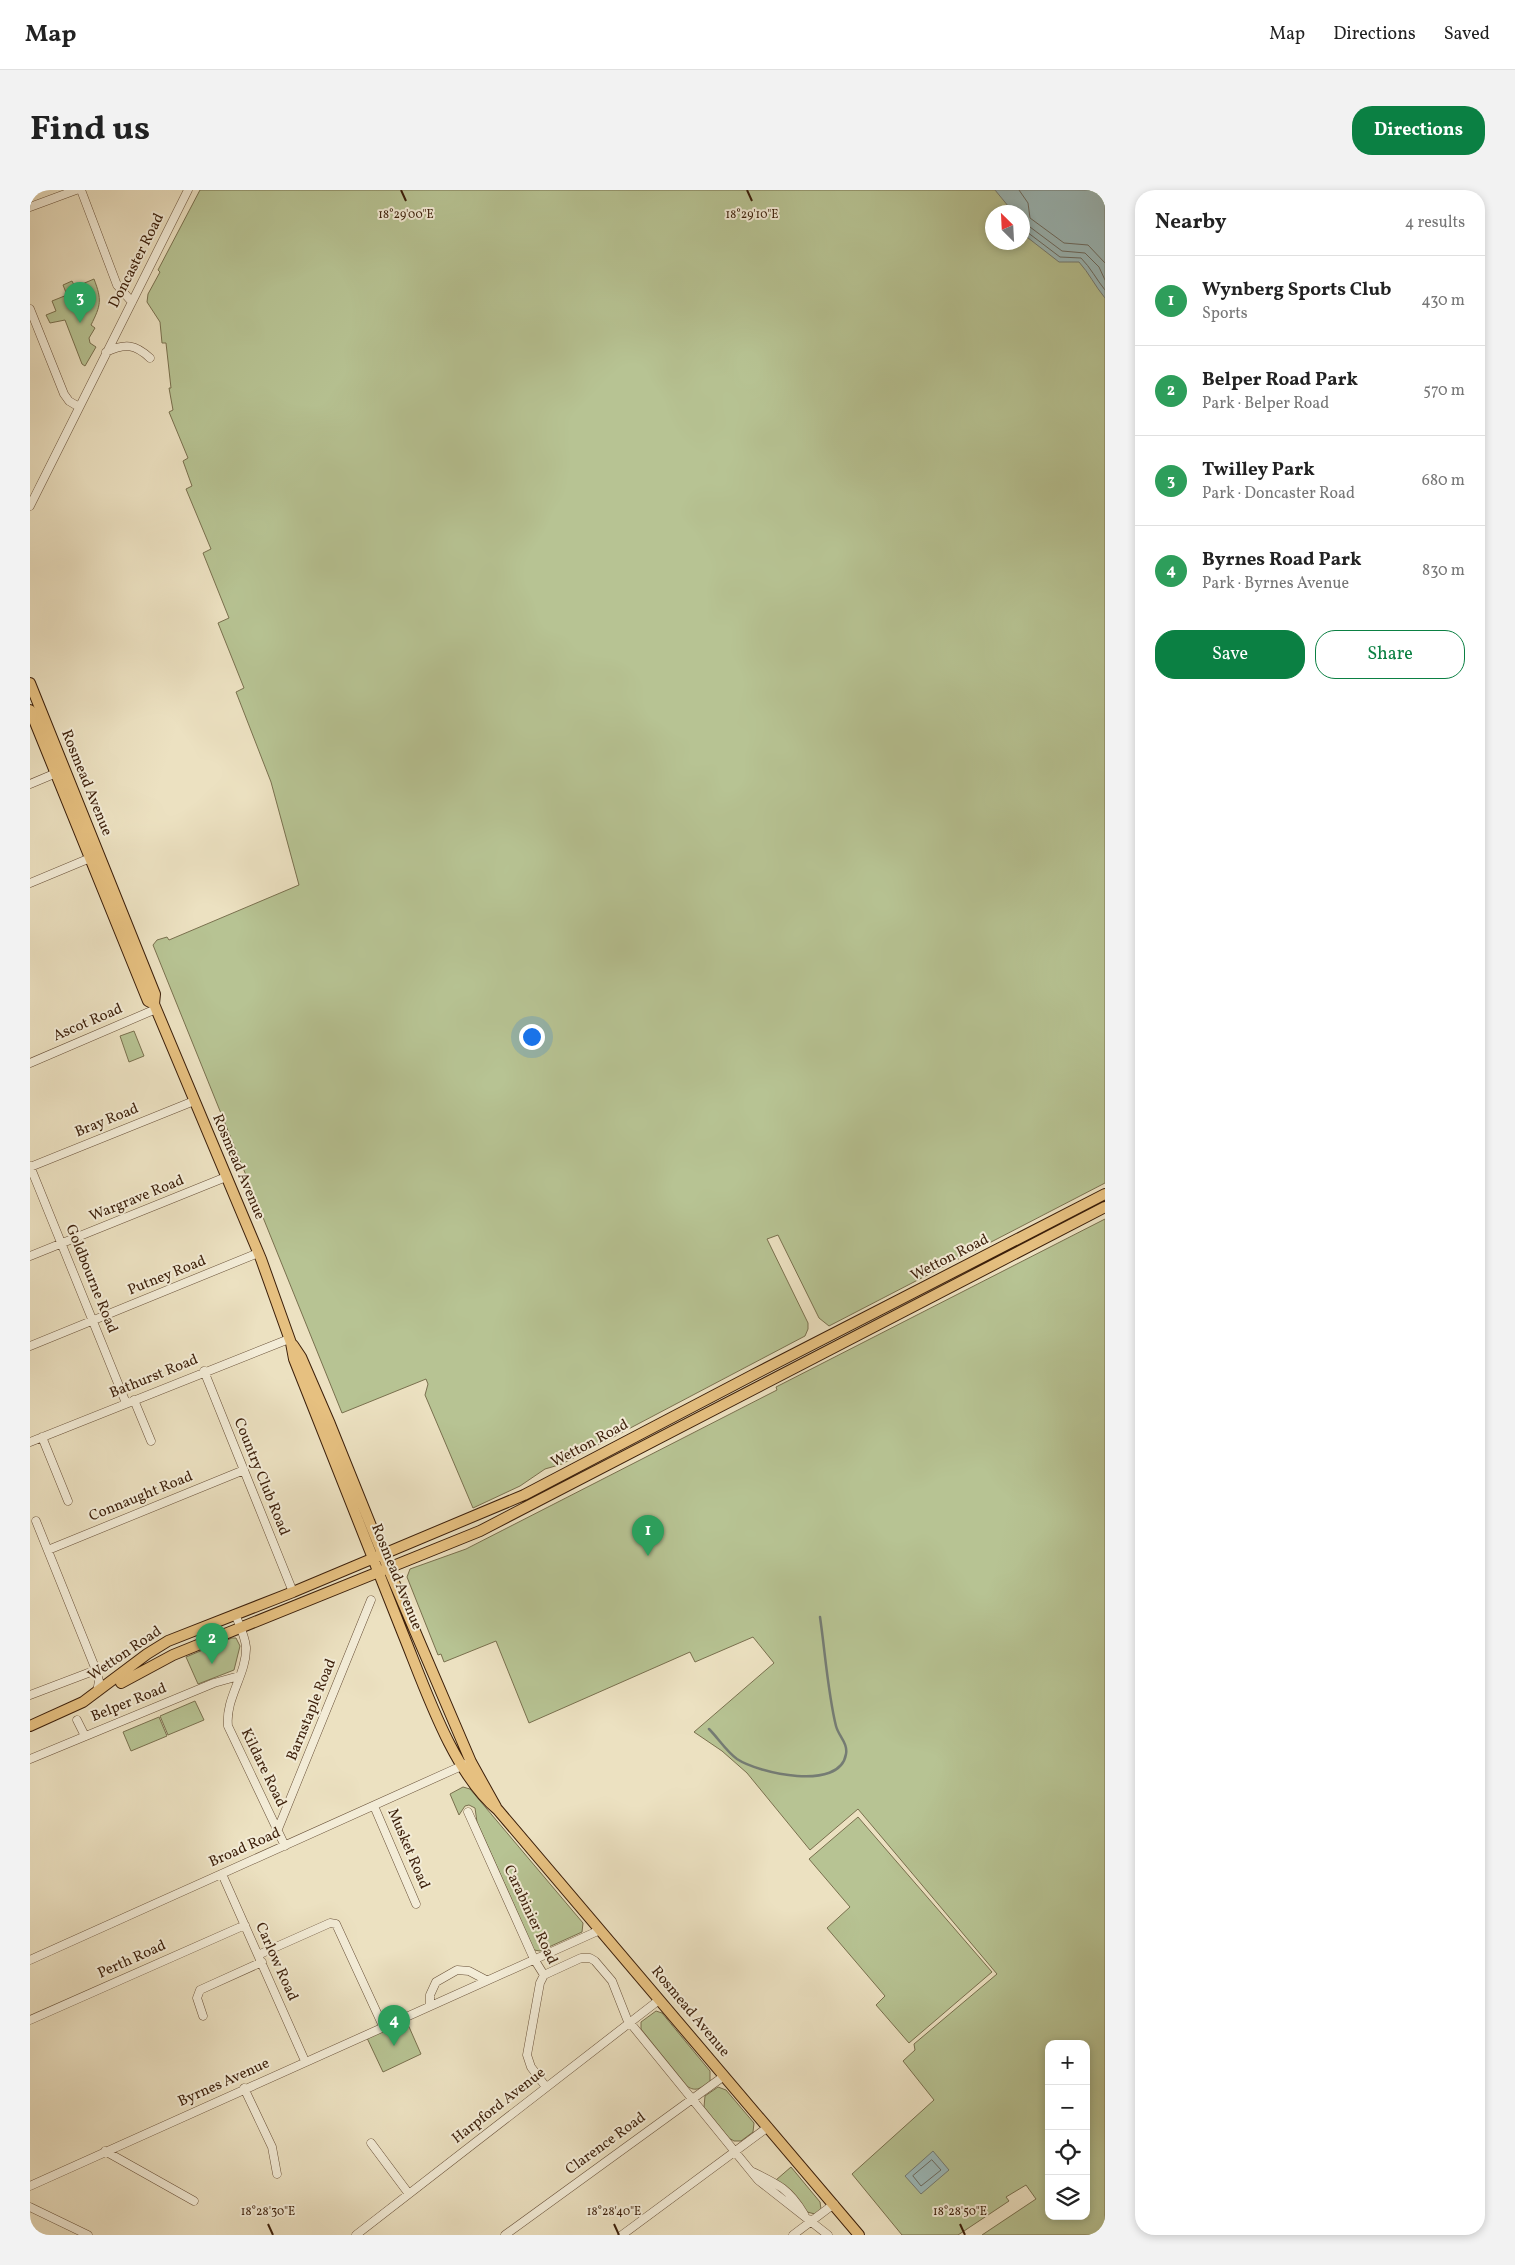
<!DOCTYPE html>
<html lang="en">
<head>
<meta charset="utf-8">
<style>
	:root { --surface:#fff; --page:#f2f2f2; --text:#222; --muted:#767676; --line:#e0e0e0; --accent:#0b8043 }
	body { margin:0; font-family:Vollkorn,serif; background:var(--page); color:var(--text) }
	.controls { position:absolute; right:15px; bottom:15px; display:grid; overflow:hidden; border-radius:10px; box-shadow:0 2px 8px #0003 }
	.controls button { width:45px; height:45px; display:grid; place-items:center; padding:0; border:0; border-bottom:1px solid var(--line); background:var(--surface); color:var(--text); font:25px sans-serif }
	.compass { position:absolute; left:955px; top:15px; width:45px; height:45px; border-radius:50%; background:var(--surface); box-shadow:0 2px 8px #0003; rotate:336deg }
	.you { position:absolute; left:501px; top:846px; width:18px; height:18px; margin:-12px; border:4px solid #fff; border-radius:50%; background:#1a73e8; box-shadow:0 0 0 8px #1a73e833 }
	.badge { display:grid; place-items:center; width:32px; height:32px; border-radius:50%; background:var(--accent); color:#fff; font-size:16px; font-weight:700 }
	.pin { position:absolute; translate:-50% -41px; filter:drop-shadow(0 1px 2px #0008) }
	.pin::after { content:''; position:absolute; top:26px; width:18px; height:15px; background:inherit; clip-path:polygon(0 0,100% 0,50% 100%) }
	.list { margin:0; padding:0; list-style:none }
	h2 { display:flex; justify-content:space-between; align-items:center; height:65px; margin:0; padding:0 20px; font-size:21px }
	h2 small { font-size:16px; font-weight:400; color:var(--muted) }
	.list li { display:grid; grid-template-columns:32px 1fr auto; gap:15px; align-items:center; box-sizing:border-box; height:90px; padding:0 20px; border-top:1px solid var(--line) }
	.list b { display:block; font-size:19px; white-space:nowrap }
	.list p { margin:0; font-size:16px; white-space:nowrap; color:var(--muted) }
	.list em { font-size:16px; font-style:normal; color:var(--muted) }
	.actions { display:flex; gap:10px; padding:15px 20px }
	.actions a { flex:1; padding:11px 0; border:1px solid var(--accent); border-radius:20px; text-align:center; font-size:18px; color:var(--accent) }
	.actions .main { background:var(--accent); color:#fff }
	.icon { flex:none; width:28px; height:28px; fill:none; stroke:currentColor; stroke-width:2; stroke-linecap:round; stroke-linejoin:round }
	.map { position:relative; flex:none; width:1075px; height:2045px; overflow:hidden; border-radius:20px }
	header { display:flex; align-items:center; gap:30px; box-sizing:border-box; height:70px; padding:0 25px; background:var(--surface); border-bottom:1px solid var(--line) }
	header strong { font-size:24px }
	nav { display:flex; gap:28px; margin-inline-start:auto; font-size:18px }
	.intro { display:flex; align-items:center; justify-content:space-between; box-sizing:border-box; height:120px; padding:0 30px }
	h1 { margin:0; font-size:35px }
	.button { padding:12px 22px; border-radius:20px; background:var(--accent); color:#fff; font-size:18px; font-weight:700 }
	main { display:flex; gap:30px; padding:0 30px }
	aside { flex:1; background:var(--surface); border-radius:20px; box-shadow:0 2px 8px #0003 }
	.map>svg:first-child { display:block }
	.green { fill:#b7c393; stroke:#79704e; fill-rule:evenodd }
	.water { fill:#9cbbbc; stroke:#757c74 }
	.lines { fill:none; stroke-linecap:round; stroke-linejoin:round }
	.shore { stroke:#6c6c62; stroke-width:1 }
	.stream { stroke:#757c74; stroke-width:2.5 }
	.minor-casing { stroke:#674f37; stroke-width:9 }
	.major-casing { stroke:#3b1e09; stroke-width:12 }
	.minor { stroke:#f3ecd7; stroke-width:8 }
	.major { stroke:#e6c080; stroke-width:10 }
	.ticks { fill:none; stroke:#3b1e09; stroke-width:2 }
	.labels { text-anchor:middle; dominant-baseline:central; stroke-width:4; stroke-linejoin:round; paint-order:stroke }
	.street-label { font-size:15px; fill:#3b1e09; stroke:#f3ecd7 }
	.ticks-label { font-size:12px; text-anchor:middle; fill:#3b1e09; stroke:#f3ecd7; stroke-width:4; stroke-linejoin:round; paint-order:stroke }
</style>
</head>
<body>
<header>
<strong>Map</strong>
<nav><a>Map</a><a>Directions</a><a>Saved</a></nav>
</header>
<div class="intro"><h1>Find us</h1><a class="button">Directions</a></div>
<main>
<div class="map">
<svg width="1075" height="2045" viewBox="0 0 1075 2045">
	<rect width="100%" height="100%" fill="#ece1c1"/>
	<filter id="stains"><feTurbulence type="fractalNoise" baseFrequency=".004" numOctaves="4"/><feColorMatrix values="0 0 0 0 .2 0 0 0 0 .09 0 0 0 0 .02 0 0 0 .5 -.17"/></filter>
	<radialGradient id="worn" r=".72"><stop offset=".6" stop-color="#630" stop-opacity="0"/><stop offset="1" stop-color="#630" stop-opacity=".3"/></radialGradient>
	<!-- green -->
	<path class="green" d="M170,0H1075V993L799,1136L789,1128L748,1045L737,1049L778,1133V1139L775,1146L532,1274L515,1279L490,1296L443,1318L395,1205L398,1194L396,1189L312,1223L123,755L127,750L137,747L139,750L269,695L241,592L206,502L214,498L188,433L199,428L173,363L181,359L156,299L162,296L153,271L158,268L139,222L143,220L139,198H141L136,153H132L130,132L117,112L118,104L130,82L128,80ZM962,22H992V52H962Z
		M64,89C72,110 71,115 61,135L65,138L59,148L60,153L66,157L55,176L52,174L35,130L20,133L16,125L26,121L22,111L37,105L33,95L42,91L45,97Z
		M104,841L114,866L99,872L90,846Z
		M1075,1029V2045H952L1006,2009L996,1995L976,2007L979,2011L928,2045H872L822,1984L904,1910L873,1871L885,1860L884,1854L967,1784L828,1619L780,1660L717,1583L692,1561L664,1542L744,1473L723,1447L665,1472L660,1462L499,1533L466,1451L414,1472L411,1464L408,1465L377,1387L380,1379L436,1359L747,1200L746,1197ZM1019,1854H1056V2026H1019Z
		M202,1448H206L210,1456L204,1480L168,1494L156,1467Z
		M165,1511L174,1530L138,1545L130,1526Z
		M129,1527L137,1546L101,1561L93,1542Z
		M433,1597L440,1599L553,1733L552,1742L510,1761L504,1760L447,1632L445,1618L439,1615L435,1616L429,1625L420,1604Z
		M828,1627L962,1782L879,1853L846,1815L855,1806L797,1738L820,1717L779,1669Z
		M626,1821L632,1823L680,1881V1892C672,1897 666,1903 657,1896L611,1839V1832Z
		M376,1830L391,1864L353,1882L337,1848Z
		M688,1897L696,1900L724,1933L723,1942L711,1951H704L699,1948L674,1917L675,1906Z
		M761,1977L790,2012L791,2019L785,2024L777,2022L746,1990Z"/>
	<!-- water -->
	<path class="water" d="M965,0H1075V108C1065,96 1059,83 1049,72H1029L993,44L992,22H983Z
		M903,1961L919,1980L891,2004L875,1986Z"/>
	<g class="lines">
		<!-- shore -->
		<path class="shore" d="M989,0L998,13L1000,28L1034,53L1058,55L1075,73
			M992,35L1000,37L1032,61L1055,63L1069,77L1075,90
			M992,41L997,42L1030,67L1051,68C1061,78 1066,89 1075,100
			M902,1970L911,1980L891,1996L883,1986Z"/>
		<!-- stream -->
		<path class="stream" d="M679,1539C689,1549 696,1561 707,1569C728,1583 810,1602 816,1564C818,1553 809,1547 806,1536C798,1504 795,1461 790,1427"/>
		<!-- minor casing -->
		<g class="minor-casing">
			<path id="minor" d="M51,0L87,95L102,112
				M0,17L46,0
				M0,119L34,204L39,211L49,217
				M76,162C95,153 105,154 120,168
				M0,316L158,0
				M0,594L31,581
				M0,693L65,666
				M0,873L126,819
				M0,976L96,1213
				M0,977L164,911
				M0,1066L196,987
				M0,1156L228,1063
				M174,1181L263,1402
				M104,1210L121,1251
				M12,1247L38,1311
				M0,1252L259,1149
				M6,1331L66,1480L69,1491L67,1502
				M18,1360L214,1280
				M205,1424C209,1434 215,1446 216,1457C217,1484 195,1508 198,1536L255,1656
				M0,1505L66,1480
				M47,1530L55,1546
				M0,1569L184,1493L209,1486
				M344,1616L386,1714
				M438,1622L504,1769L514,1785L510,1793L497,1865L501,1877L516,1897
				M248,1639L341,1410
				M192,1684L275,1871
				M228,1765L300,1733L306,1734L353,1836
				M0,1770L436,1574
				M514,1785L551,1768H560L565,1771L582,1791L597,1829L728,1990L798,2045
				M400,1815V1805L406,1792L427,1780L439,1781L456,1790
				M173,1826L167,1808L170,1800L232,1772
				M0,1830L215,1735
				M214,1898L242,1957L247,1984
				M341,1953L379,2004
				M75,1961L164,2011
				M723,1982C748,1994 759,1999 774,2024
				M0,1996L570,1740
				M0,2017L58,2045
				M326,2045L629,1810
				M475,2045L694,1886
				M592,2045L738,1937
				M763,2045L804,2014"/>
		</g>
		<!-- major casing -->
		<g class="major-casing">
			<path id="major" d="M0,493L125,804L124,814
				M0,520L116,806L118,811L124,814L231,1069L261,1153L264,1169C301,1261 336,1353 373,1444C395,1498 423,1583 468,1620L829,2045
				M263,1155L271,1167L300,1234L358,1378L441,1572L466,1617
				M91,1493L143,1465L450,1341L1075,1017
				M0,1536L53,1512L117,1464L138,1451L263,1402L494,1305L721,1186L1075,1004"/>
		</g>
		<!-- minor -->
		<use href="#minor" class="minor"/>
		<!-- major -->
		<use href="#major" class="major"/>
	</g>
	<!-- ticks -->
	<path class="ticks" d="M371,0L376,11M717,0L722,11M238,2034L243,2045M584,2034L589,2045M930,2034L935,2045"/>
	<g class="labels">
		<!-- street labels -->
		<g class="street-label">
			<text transform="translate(107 71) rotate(-63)">Doncaster Road</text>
			<text transform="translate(56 593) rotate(68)">Rosmead Avenue</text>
			<text transform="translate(58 833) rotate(-23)">Ascot Road</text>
			<text transform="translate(77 931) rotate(-22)">Bray Road</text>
			<text transform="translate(208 977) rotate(67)">Rosmead Avenue</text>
			<text transform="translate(107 1009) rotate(-22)">Wargrave Road</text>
			<text transform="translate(920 1068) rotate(-27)">Wetton Road</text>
			<text transform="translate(137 1086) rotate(-22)">Putney Road</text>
			<text transform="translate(61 1089) rotate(68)">Goldbourne Road</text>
			<text transform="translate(124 1187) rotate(-22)">Bathurst Road</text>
			<text transform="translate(560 1254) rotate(-28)">Wetton Road</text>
			<text transform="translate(231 1287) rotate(68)">Country Club Road</text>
			<text transform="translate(111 1307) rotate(-22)">Connaught Road</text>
			<text transform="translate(366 1387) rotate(68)">Rosmead Avenue</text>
			<text transform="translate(95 1464) rotate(-34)">Wetton Road</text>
			<text transform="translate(99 1513) rotate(-22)">Belper Road</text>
			<text transform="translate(282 1520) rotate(-68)">Barnstaple Road</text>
			<text transform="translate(233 1578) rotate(64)">Kildare Road</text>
			<text transform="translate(215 1658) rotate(-24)">Broad Road</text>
			<text transform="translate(378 1659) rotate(67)">Musket Road</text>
			<text transform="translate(500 1725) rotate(65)">Carabinier Road</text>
			<text transform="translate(102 1770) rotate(-24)">Perth Road</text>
			<text transform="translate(246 1772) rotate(66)">Carlow Road</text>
			<text transform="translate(660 1822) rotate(50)">Rosmead Avenue</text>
			<text transform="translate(194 1893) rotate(-24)">Byrnes Avenue</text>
			<text transform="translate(469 1916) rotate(-38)">Harpford Avenue</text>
			<text transform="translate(576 1954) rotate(-36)">Clarence Road</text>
		</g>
	</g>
	<g class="ticks-label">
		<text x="376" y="28">18°29'00"E</text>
		<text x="722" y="28">18°29'10"E</text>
		<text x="238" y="2025">18°28'30"E</text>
		<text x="584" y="2025">18°28'40"E</text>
		<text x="930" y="2025">18°28'50"E</text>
	</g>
	<rect width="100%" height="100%" filter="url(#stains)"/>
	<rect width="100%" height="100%" fill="url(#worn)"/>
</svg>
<div class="controls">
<button>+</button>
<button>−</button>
<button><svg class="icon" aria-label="locate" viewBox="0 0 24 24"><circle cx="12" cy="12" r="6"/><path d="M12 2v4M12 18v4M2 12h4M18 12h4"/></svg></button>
<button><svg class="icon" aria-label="layers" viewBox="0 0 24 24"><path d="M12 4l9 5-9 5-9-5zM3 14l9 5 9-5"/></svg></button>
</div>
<svg class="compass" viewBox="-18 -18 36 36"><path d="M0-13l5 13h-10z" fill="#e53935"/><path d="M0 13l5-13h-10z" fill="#767676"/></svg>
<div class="you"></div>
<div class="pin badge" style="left:618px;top:1366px;background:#2e9e5b">1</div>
<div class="pin badge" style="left:182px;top:1474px;background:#2e9e5b">2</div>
<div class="pin badge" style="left:50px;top:133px;background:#2e9e5b">3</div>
<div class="pin badge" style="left:364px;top:1856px;background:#2e9e5b">4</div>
</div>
<aside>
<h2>Nearby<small>4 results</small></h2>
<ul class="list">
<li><span class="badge" style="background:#2e9e5b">1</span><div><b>Wynberg Sports Club</b><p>Sports</p></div><em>430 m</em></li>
<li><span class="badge" style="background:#2e9e5b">2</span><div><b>Belper Road Park</b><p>Park · Belper Road</p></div><em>570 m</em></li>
<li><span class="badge" style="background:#2e9e5b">3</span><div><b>Twilley Park</b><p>Park · Doncaster Road</p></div><em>680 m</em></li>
<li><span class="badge" style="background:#2e9e5b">4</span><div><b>Byrnes Road Park</b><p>Park · Byrnes Avenue</p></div><em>830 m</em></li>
</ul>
<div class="actions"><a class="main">Save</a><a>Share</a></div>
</aside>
</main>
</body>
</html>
